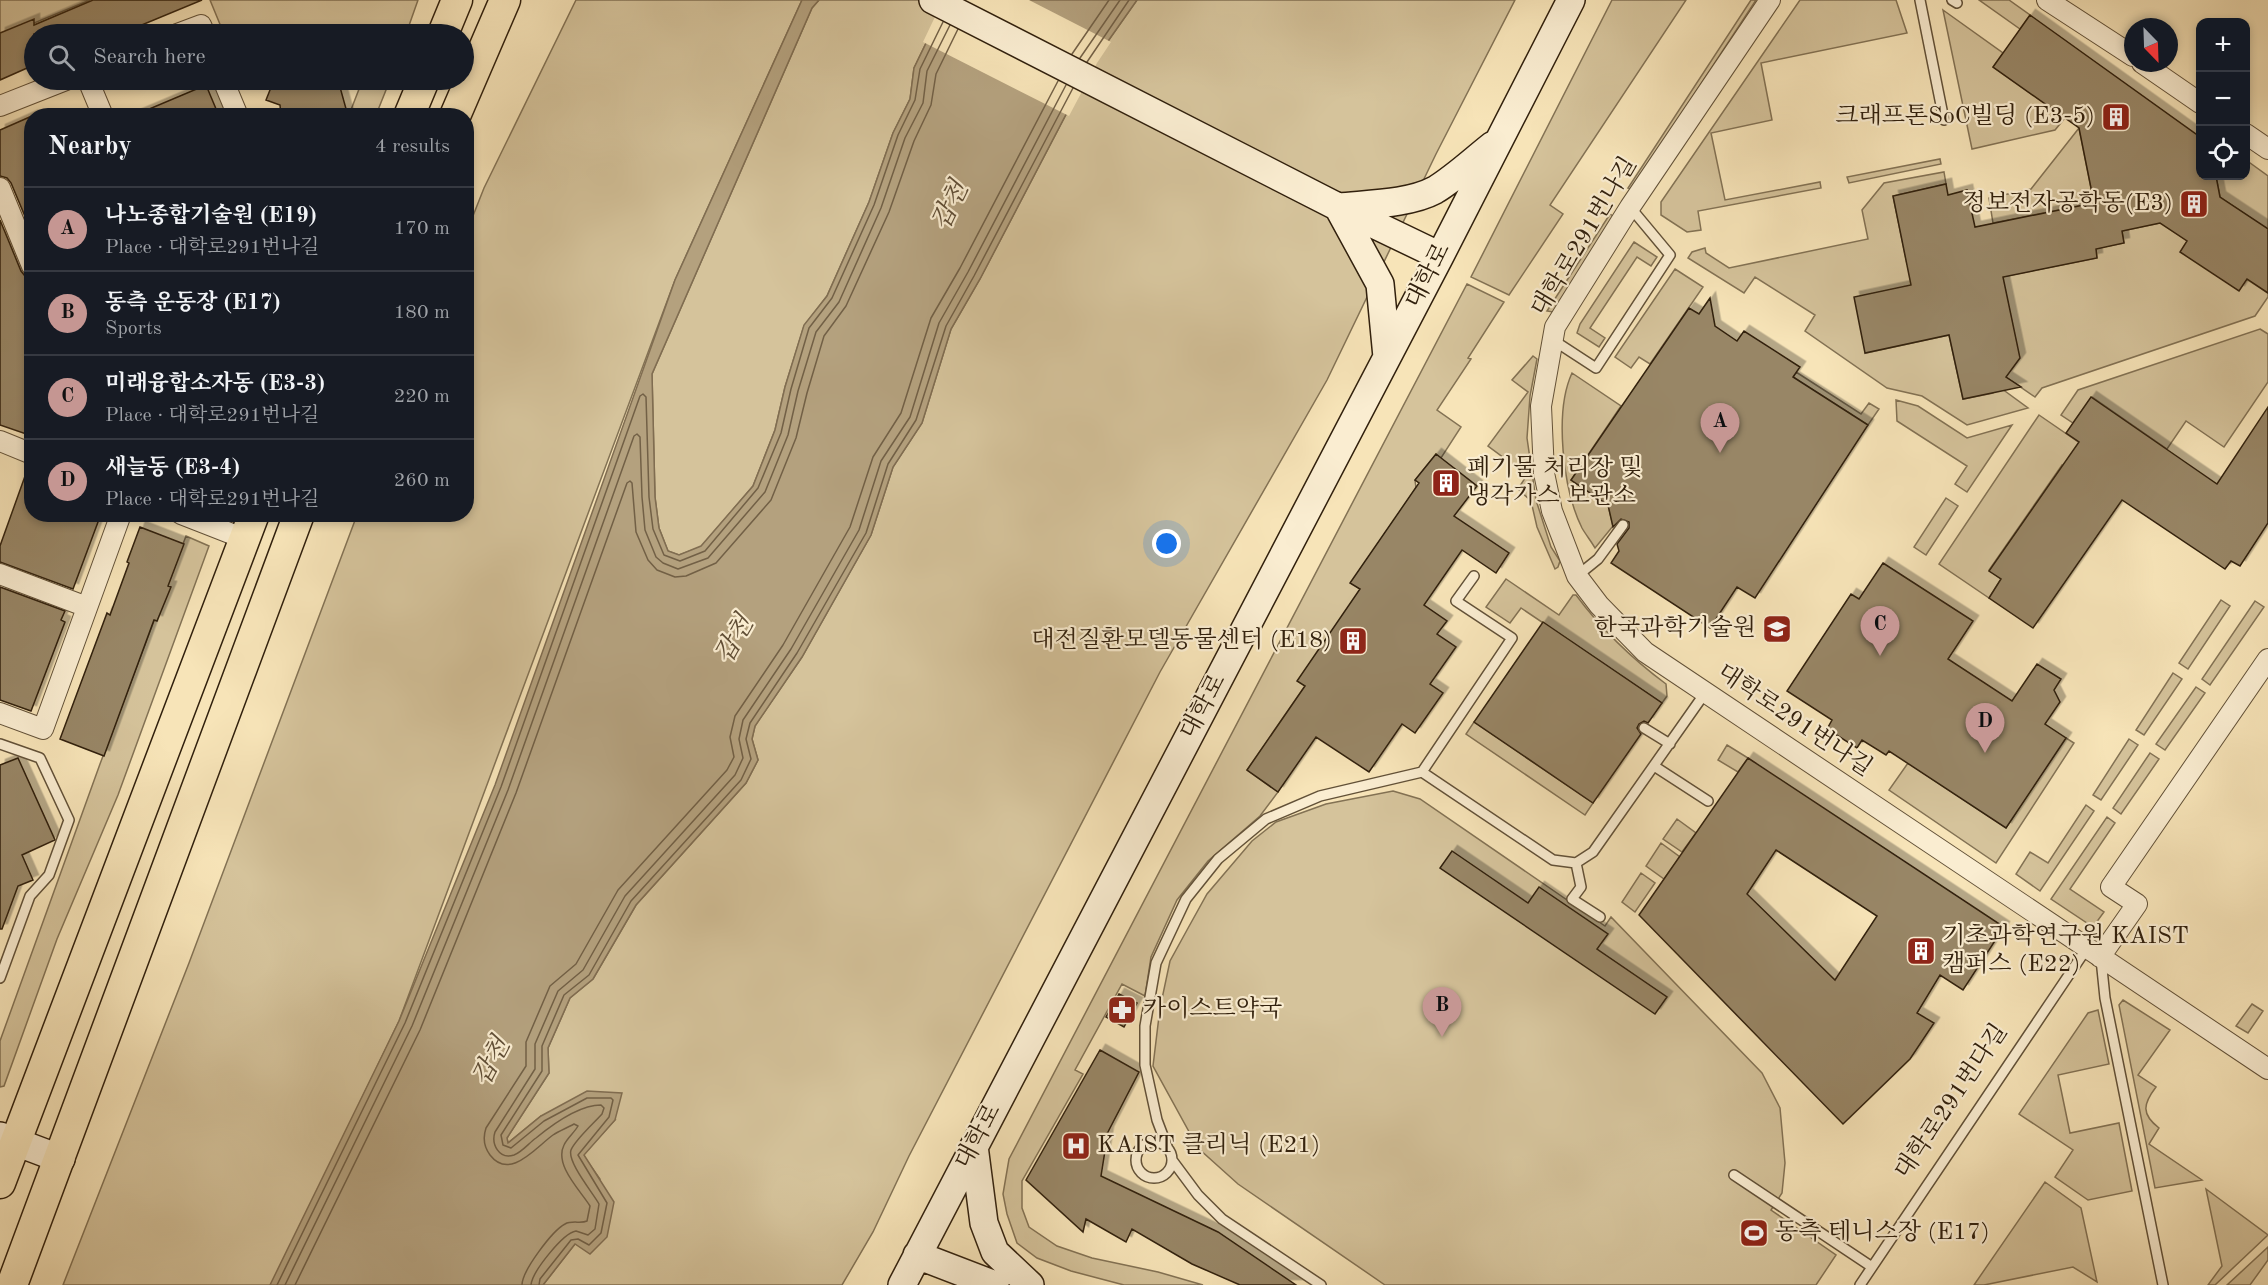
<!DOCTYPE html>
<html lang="en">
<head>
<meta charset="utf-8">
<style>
	:root { --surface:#171b24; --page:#20242c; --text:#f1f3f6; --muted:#9ea1a6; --line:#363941; --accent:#c59692 }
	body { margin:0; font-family:"Old Standard TT","Noto Serif KR",serif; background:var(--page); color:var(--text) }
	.controls { position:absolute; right:18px; top:18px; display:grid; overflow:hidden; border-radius:12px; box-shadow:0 3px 9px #0003 }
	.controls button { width:54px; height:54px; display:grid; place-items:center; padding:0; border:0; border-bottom:2px solid var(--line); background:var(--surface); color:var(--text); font:30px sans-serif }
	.compass { position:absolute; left:2124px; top:18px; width:54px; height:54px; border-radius:50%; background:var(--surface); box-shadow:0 3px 9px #0003; rotate:157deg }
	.you { position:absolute; left:1167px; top:544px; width:21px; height:21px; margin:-15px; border:4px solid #fff; border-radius:50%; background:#1a73e8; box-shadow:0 0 0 9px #1a73e833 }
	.badge { display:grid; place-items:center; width:39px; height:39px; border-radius:50%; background:var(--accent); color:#111; font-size:20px; font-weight:700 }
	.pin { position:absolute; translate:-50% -50px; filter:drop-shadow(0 2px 3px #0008) }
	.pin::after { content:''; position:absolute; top:32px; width:21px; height:18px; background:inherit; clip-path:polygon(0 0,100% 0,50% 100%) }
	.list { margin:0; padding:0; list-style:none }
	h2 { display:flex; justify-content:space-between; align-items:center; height:78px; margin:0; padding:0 24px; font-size:26px }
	h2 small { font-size:20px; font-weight:400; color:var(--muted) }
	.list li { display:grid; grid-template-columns:39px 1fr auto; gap:18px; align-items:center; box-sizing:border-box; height:84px; padding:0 24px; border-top:2px solid var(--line) }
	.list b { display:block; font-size:22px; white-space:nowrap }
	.list p { margin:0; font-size:20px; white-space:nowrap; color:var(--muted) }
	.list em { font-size:20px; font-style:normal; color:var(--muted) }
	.icon { flex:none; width:33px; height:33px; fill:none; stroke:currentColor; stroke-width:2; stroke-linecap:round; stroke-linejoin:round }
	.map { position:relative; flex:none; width:2268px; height:1285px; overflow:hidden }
	.search { position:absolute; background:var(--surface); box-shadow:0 3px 9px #0003; left:24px; top:24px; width:450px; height:66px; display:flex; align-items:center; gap:15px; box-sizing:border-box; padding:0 21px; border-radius:33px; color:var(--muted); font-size:22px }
	.panel { position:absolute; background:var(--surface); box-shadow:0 3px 9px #0003; left:24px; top:108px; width:450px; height:414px; border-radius:24px }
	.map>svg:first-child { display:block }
	.green { fill:#d5c39b; stroke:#837254; stroke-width:1.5 }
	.water { fill:#b4a17e; stroke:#806d51; stroke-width:1.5 }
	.pier { fill:#f7e4b8 }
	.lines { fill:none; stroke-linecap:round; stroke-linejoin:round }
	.shore { stroke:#726046; stroke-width:1.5 }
	.building { fill:#988666; stroke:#31200d; stroke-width:1.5; fill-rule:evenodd; filter:url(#shadow) }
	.lane-casing { stroke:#625138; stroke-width:12 }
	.street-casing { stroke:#625138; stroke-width:22 }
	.secondary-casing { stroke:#31200d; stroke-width:30 }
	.primary-casing { stroke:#31200d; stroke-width:33 }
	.lane { stroke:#faedd1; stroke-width:9 }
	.street { stroke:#faedd1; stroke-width:20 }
	.secondary { stroke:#faedd1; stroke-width:27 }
	.primary { stroke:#f7e4b8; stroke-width:30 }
	.labels { text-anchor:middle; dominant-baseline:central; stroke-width:4.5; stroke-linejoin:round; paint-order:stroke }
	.poi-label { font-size:24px; fill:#31200d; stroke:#faedd1; text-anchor:start }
	.street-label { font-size:24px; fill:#31200d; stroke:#faedd1 }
	.water-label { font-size:26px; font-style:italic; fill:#5f4d35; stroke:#faedd1 }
</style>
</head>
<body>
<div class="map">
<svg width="2268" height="1285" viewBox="0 0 2268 1285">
	<defs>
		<filter id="shadow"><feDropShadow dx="5.5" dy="-5.5" stdDeviation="0" flood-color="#0004"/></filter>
	</defs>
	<rect width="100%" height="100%" fill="#f7e4b8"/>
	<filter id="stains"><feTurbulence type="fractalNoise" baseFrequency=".00333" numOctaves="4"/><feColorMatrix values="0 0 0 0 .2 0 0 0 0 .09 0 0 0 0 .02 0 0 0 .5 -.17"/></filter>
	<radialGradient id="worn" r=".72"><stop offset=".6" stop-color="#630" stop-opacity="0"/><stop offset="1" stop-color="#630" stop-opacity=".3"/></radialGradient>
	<!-- green -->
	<path class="green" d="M0,0H90L0,37Z
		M210,0H418L406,34H224Z
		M576,0H802L675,280L399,1021L272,1285H63L189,963L357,515L466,514L467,231L484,188Z
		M819,0H947L914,68L910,99L893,133L869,202L827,296L804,326L785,387L775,430L753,486L701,547L679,555L668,551L659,528L655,497L652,374L812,8Z
		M1137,0H1515L1436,154L1327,380L1160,672L909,1156L873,1232L842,1285H543L575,1244L600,1179L583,1155L615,1120L541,1116L508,1143L507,1138L549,1073L548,1048L570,998L593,979L636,905L746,783L758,760L752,739L755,726L802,657L871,535L893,467L922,423L951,329L980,279L1094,61Z
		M1612,0H1686L1550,205L1563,214L1509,295L1471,277Z
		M1751,0H1756L1632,189L1628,188Z
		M1800,0H1896L1907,33L1761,63L1772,120L1711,133L1725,200L1820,182L1821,188L1698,211L1701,230L1687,232L1661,215V202Z
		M1979,0H2009L2030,15L2020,29Z
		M1943,10L2003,53L1993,67L2065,118L2055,130L1972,149Z
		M348,80H390L376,115H349L361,84Z
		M2079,128L2098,223L2084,205L1993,223L1989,198L2031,189Z
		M1940,159L1941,164L1849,183L1847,177Z
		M2246,160L2268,176V229L2220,197L2216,176H2246Z
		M1944,172L1946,184L1893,196L1907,264L1920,283L1866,353L1949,335L1963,399L1993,393L1998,386L2028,408L1967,425L1922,396L1887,388L1805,331L1815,315L1755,277L1744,293L1688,258L1692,252L1705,248L1706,253L1729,268L1868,239L1862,210L1884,183Z
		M1610,214L1613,216L1612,222L1553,312L1547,311Z
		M2160,223L2268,293V297L2255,316L2042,388L2035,397L2006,377L1987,280L2097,258L2095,244L2099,248L2124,243L2122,231Z
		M1634,242L1657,257L1651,266L1637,257L1590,328L1605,338L1599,347L1577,333L1580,324Z
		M1675,269L1703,287L1650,364L1639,357L1631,368L1615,357Z
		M1467,284L1504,302L1468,358L1471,359L1437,410L1461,427L1441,458L1436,454L1415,480L1416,488L1351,583L1360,589L1305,686L1247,770L1278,792L1260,816L1208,861L1177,900L1151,957L1145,996L1122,984L1075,1070L1083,1074L1022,1181V1208L1029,1227L1057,1246L1092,1258L1158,1272L1203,1285H1124L1071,1271L1037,1258L1017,1243L1007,1214L1003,1194L1009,1159Z
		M2260,329L2268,334V382L2224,447L2186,421L2167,449L2092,397L2073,423L2061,415L2078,390Z
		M1533,356L1537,359L1530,396L1527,438L1536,500L1551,547L1560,561L1558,567L1555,569L1537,527L1531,501L1518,489L1527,475L1488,446L1528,392L1512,380Z
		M1796,372L1861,414L1869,403L1879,409L1868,425L1793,377Z
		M1572,373L1621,406L1571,480L1608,505L1613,526L1595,548C1591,541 1586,535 1582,528C1563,490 1554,412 1572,373Z
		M1896,400L1918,406L1967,438L2012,425L1967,492L1955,484L1967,466L1897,421Z
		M2039,415L2084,446L2069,469L2062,465L1989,570L2001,579L1989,598L1939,564Z
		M1946,498L1958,506L1926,555L1914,547Z
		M186,536L209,546L118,795L57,939L4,1086L0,1087V1041L100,764Z
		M1506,579L1559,615L1573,595H1576C1602,630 1631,658 1666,684L1667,696L1662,703L1521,608L1510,623L1486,607Z
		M2221,600L2230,606L2188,669L2179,663Z
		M2255,601L2264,607L2210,685L2202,679Z
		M2173,673L2182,679L2144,735L2136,730Z
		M2196,687L2205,693L2165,750L2156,744Z
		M1474,722L1593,803L1585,815L1466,734Z
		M2066,738L2074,743L1996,863L1889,790L1908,763L2006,828Z
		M2129,739L2138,745L2101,800L2093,795Z
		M1727,745L1748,758L1738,772L1718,760Z
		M2150,753L2159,759L2121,814L2113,808Z
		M1393,791L1420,799L1605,926L1611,917L1762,1073L1780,1108L1785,1163L1782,1193L1771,1210L1836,1255L1816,1285H1385L1238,1184L1198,1148L1153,1066L1160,1008L1170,961L1187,930L1207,894L1252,841L1276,822L1326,804Z
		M2086,805L2094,811L2040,891L2016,874L2030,852L2048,863Z
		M2107,817L2115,823L2070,889L2104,912L2093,927L2051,899Z
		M1677,819L1696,833L1682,852L1663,839Z
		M1661,843L1680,857L1664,879L1646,866Z
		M1641,873L1655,883L1635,912L1622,902Z
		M2123,1000L2170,1030L2138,1075L2156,1087C2143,1104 2141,1114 2159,1128L2149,1144L2202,1180L2155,1188L2119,1005Z
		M2252,1004L2263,1011L2248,1033L2236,1026Z
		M2098,1010L2109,1064L2058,1075L2070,1133L2119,1123L2132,1191L2088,1200L2055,1177L2073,1150L2019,1114L2088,1013Z
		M2045,1182L2081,1208L2097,1282L2073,1267L1984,1285H1974Z
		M2206,1189L2268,1235L2215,1285H2208L2222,1266Z
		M2268,1247V1260L2250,1285H2227Z"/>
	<!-- water -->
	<path class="water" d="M802,0H819L812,8L652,374L655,497L659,528L668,551L679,555L701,546L753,486L775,430L785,387L804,325L827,296L869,202L893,133L910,99L914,68L947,0H1137L1094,61L980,279L951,329L922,423L893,467L871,535L802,657L755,726L752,739L758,760L746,783L636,905L593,979L570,998L548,1048L549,1073L507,1138L508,1143L541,1116L587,1091L622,1093L615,1120L584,1155L614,1202L607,1237L590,1254L575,1244L543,1285H270L399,1021L495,785L675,280Z"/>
	<!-- pier -->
	<path class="pier" d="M943,0H1029L1111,42L1097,63L1069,116L923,42Z"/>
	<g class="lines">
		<!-- shore -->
		<path class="shore" d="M1072,54L1109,0
			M1080,58L1120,0
			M1087,62L1129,0
			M277,1285L405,1023L501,787L640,396L643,394L646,397L649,497L653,529L664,555L680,561L705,551L758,488L781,433L791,389L809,328L832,298L874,205L898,135L915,100L920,69L943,22
			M285,1285L412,1026L508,790L634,436L637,434L640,437L642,497L645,530L656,557L663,563L678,569L708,558L765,492L788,435L798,391L816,332L839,302L881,208L905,138L923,103L927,71L950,25
			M295,1285L420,1030L516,793L627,483L630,481L632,483L636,532L648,560L657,570L675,577L686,576L716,563L771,500L796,438L807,393L824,336L846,306L889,212L914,141L931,105L936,74L958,29
			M522,1285C522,1271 552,1231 565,1224C572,1220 581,1224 587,1221L590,1206C580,1190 554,1165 564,1145C567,1138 574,1133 578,1126L574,1124C567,1128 559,1131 553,1135C536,1147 510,1181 490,1155C484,1147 483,1137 486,1128L526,1066V1042L550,986L576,964L618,890L727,770L734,757L730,737L735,716L783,645L850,527L873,457L901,413L931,318L960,268L1058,81
			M531,1285C532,1272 563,1233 576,1231L588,1235L595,1229L599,1204C593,1193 567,1162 571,1150C575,1140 594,1123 602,1114L604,1108L601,1105C579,1105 553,1124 536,1138C529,1143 522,1152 514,1155C499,1160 491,1144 495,1132L535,1069V1044L558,991L583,970L625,896L735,775L743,758L739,739L743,720L791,649L859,530L881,461L910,417L939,323L968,272L1066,85
			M539,1285L540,1279L571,1240L578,1239L589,1245L601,1233L607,1203L578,1155L609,1117L613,1100L611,1098H587L544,1121L511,1148L503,1145L501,1135L542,1071V1046L564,995L589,975L631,901L741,780L751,759L746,739L750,723L797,653L866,533L888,464L916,420L946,326L974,276L1073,88"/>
	</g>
	<!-- building -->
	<path class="building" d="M93,0H202L120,34H34V65L0,80V33L34,19V25Z
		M2030,15L2200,137V176H2216L2220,197L2268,229V293L2247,279L2239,291L2180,252L2187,241L2160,223L2122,231L2124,243L2096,249L2097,258L2003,277L2020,358L2006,377L2021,387L1963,399L1949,335L1865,353L1854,297L1911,285L1893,196L1946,184L1948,195L1967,190L1975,227L2094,203L2079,128L1993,67Z
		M274,80H320L340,87L348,116H281L280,105L266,100Z
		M206,85L219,116H135V115Z
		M32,116V233L11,183L7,178L0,176V130Z
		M0,220L21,271L25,276L32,278V436L0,425Z
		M1710,298L1715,326L1737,341L1744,331L1800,367L1793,377L1868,425L1755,598L1737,587L1710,628L1611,563L1619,551L1617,544L1629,528V522L1621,519L1613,527L1608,505L1571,480L1689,308L1699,314Z
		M2091,397L2217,484L2268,407V523L2240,566L2231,561L2225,569L2122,500L2033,628L1989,598L2001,579L1989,571L2079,442L2066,433Z
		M1436,454L1477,486L1454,516L1509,553L1496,573L1462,550L1424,605L1447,621L1437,634L1456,647L1430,684L1443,693L1415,733L1402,724L1369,772L1316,737L1278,792L1247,770L1305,686L1297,681L1360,589L1350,583L1419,483L1415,480Z
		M29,465L32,466V514H101L73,589L0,562V546Z
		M140,527L184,544L168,586L171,587L157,621L154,620L104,756L60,739L107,613L110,615L129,563L127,562Z
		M1883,563L1973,621L1948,659L2012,701L2037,664L2061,679L2054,690L2060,702L2045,724L2066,738L2006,828L1889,751L1886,755L1862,740L1857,748L1827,729L1832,720L1787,691L1851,594L1859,599Z
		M0,587L65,611L61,620L65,622L31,711L0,700Z
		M1543,622L1662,703L1648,723L1644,721L1639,724L1637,728L1641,734L1593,803L1474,722Z
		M18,758L55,840L22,855L33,880L18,886L2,929H0V765Z
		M1748,758L2004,927L1963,990L1940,975L1917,1013L1934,1023L1910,1059L1843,1124L1639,915ZM1776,850L1877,916L1835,980L1747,894Z
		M1452,851L1528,903L1539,887L1608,934L1597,949L1667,997L1655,1014L1440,868Z
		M1119,994L1137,1003L1124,1027L1106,1017Z
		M1100,1050L1139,1072L1108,1132L1101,1176L1218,1232L1296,1285H1240L1192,1264L1132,1229L1126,1242L1086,1219L1083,1232L1026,1180Z"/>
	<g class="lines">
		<!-- lane casing -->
		<g class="lane-casing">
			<path id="lane" d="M1920,0L1944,120
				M1952,0L1957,3
				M1553,340L1596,368L1670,255L1630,207
				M1474,576L1456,601L1512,638L1422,772L1553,860L1576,863L1593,852L1705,693
				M1577,576L1598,559L1623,525
				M1644,728L1670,744
				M0,744L40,758L69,820L49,875L30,896L0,978
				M1654,766L1708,801
				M1576,863L1581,887L1572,899L1600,917
				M2101,959L2105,998L2163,1285
				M1136 1160a18 18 0 1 1 36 0a18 18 0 1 1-36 0Z
				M1168,1149L1157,1120L1145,1065V1026L1156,963L1186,899L1218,859L1266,819L1320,796L1422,772
				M1172,1160L1198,1195L1222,1219L1321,1285
				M1734,1175L1872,1267
				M1860,1285L2087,948"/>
		</g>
		<!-- street casing -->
		<g class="street-casing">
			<path id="street" d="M1770,0L1630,207L1555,327L1541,406L1544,473L1552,511L1577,576L1599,605L1645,652L2268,1069
				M2047,0L2133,56
				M177,34L201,25L205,34
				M2142,63L2200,103
				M88,80L103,116
				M223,80L238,116
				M0,106L66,80
				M2246,134L2268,149
				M0,188L32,266
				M0,441L32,454
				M181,514L245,539
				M0,574L87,607
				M0,713L43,729L121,514
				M2100,957L2137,904L2111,887L2268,659"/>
		</g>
		<!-- secondary casing -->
		<g class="secondary-casing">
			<path id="secondary" d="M933,0L1338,207L1440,256
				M1338,207L1380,284L1387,357
				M1339,207C1368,204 1409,204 1435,190C1455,178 1475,159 1493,145
				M0,1136L61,1159
				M974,1146L984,1223L995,1252L1030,1285
				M917,1255L995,1285
				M902,1285L1440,256L1571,0"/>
		</g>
		<!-- primary casing -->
		<g class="primary-casing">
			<path id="primary" d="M443,34L457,0
				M409,116L424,80
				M455,116L505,0
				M0,1183L254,514
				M12,1285L299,514"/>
		</g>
		<!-- lane -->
		<use href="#lane" class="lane"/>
		<!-- street -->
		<use href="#street" class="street"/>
		<!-- secondary -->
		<use href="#secondary" class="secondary"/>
		<!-- primary -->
		<use href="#primary" class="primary"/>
	</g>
	<!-- icons -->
	<defs>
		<g id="building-square" transform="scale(1.5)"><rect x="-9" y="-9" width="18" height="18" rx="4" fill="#8f2418" stroke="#faedd1"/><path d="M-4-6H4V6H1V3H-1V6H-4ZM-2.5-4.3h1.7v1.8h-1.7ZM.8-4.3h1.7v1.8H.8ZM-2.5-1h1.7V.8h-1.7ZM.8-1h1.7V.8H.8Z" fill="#fff"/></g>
		<g id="university-square" transform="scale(1.5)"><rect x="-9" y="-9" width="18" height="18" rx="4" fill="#8f2418" stroke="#faedd1"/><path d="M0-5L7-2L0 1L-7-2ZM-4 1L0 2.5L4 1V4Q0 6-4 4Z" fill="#fff"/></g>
		<g id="pharmacy-square" transform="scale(1.5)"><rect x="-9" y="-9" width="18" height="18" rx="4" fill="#8f2418" stroke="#faedd1"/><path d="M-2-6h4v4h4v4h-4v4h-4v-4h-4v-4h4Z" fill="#fff"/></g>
		<g id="hospital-square" transform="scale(1.5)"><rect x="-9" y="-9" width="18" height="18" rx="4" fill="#8f2418" stroke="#faedd1"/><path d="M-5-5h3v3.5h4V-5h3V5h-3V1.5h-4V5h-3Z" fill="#fff"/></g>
		<g id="stadium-square" transform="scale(1.5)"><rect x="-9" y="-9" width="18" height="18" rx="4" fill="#8f2418" stroke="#faedd1"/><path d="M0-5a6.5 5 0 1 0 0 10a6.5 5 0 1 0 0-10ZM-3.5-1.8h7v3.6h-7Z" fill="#fff"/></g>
	</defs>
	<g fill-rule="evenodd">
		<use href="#building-square" x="2116" y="117"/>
		<use href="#building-square" x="2194" y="204"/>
		<use href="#building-square" x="1446" y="483"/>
		<use href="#university-square" x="1777" y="629"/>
		<use href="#building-square" x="1353" y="641"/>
		<use href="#building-square" x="1921" y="951"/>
		<use href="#pharmacy-square" x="1122" y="1010"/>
		<use href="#hospital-square" x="1076" y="1146"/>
		<use href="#stadium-square" x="1754" y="1233"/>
	</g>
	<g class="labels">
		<!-- poi labels -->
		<g class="poi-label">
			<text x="2095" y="117" text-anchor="end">크래프톤SoC빌딩 (E3-5)</text>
			<text x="2173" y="204" text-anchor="end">정보전자공학동(E3)</text>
			<text x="1467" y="469">폐기물 처리장 및<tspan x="1467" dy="28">냉각가스 보관소</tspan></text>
			<text x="1756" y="629" text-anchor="end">한국과학기술원</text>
			<text x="1332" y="641" text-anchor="end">대전질환모델동물센터 (E18)</text>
			<text x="1942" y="937">기초과학연구원 KAIST<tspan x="1942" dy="28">캠퍼스 (E22)</tspan></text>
			<text x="1143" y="1010">카이스트약국</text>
			<text x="1097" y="1146">KAIST 클리닉 (E21)</text>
			<text x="1775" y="1233">동측 테니스장 (E17)</text>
		</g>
		<!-- street labels -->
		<g class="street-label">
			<text transform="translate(1585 237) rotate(-59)">대학로291번나길</text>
			<text transform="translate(1429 276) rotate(-63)">대학로</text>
			<text transform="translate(1204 707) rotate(-62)">대학로</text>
			<text transform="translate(1794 721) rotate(34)">대학로291번나길</text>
			<text transform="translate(1952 1102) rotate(-56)">대학로291번다길</text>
			<text transform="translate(979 1137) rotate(-62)">대학로</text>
		</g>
		<!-- water labels -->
		<g class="water-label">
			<text transform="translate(951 206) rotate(-64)">갑천</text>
			<text transform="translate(735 640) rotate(-60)">갑천</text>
			<text transform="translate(492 1062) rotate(-62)">갑천</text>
		</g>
	</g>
	<rect width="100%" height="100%" filter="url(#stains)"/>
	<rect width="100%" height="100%" fill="url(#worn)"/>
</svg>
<div class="controls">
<button>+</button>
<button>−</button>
<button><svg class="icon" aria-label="locate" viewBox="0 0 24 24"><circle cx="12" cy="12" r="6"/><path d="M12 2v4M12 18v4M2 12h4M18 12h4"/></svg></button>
</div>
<svg class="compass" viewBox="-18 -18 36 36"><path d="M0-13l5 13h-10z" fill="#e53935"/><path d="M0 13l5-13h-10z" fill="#9ea1a6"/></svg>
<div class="you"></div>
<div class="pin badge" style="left:1720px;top:453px">A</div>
<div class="pin badge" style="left:1442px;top:1037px">B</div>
<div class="pin badge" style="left:1880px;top:656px">C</div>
<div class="pin badge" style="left:1985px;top:753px">D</div>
<div class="search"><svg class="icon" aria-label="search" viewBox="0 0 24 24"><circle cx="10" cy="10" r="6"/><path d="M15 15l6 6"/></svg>Search here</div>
<section class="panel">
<h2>Nearby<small>4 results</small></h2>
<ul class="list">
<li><span class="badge">A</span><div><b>나노종합기술원 (E19)</b><p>Place · 대학로291번나길</p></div><em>170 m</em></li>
<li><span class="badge">B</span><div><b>동측 운동장 (E17)</b><p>Sports</p></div><em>180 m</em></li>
<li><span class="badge">C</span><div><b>미래융합소자동 (E3-3)</b><p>Place · 대학로291번나길</p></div><em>220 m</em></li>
<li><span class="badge">D</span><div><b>새늘동 (E3-4)</b><p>Place · 대학로291번나길</p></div><em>260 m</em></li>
</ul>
</section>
</div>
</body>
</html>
